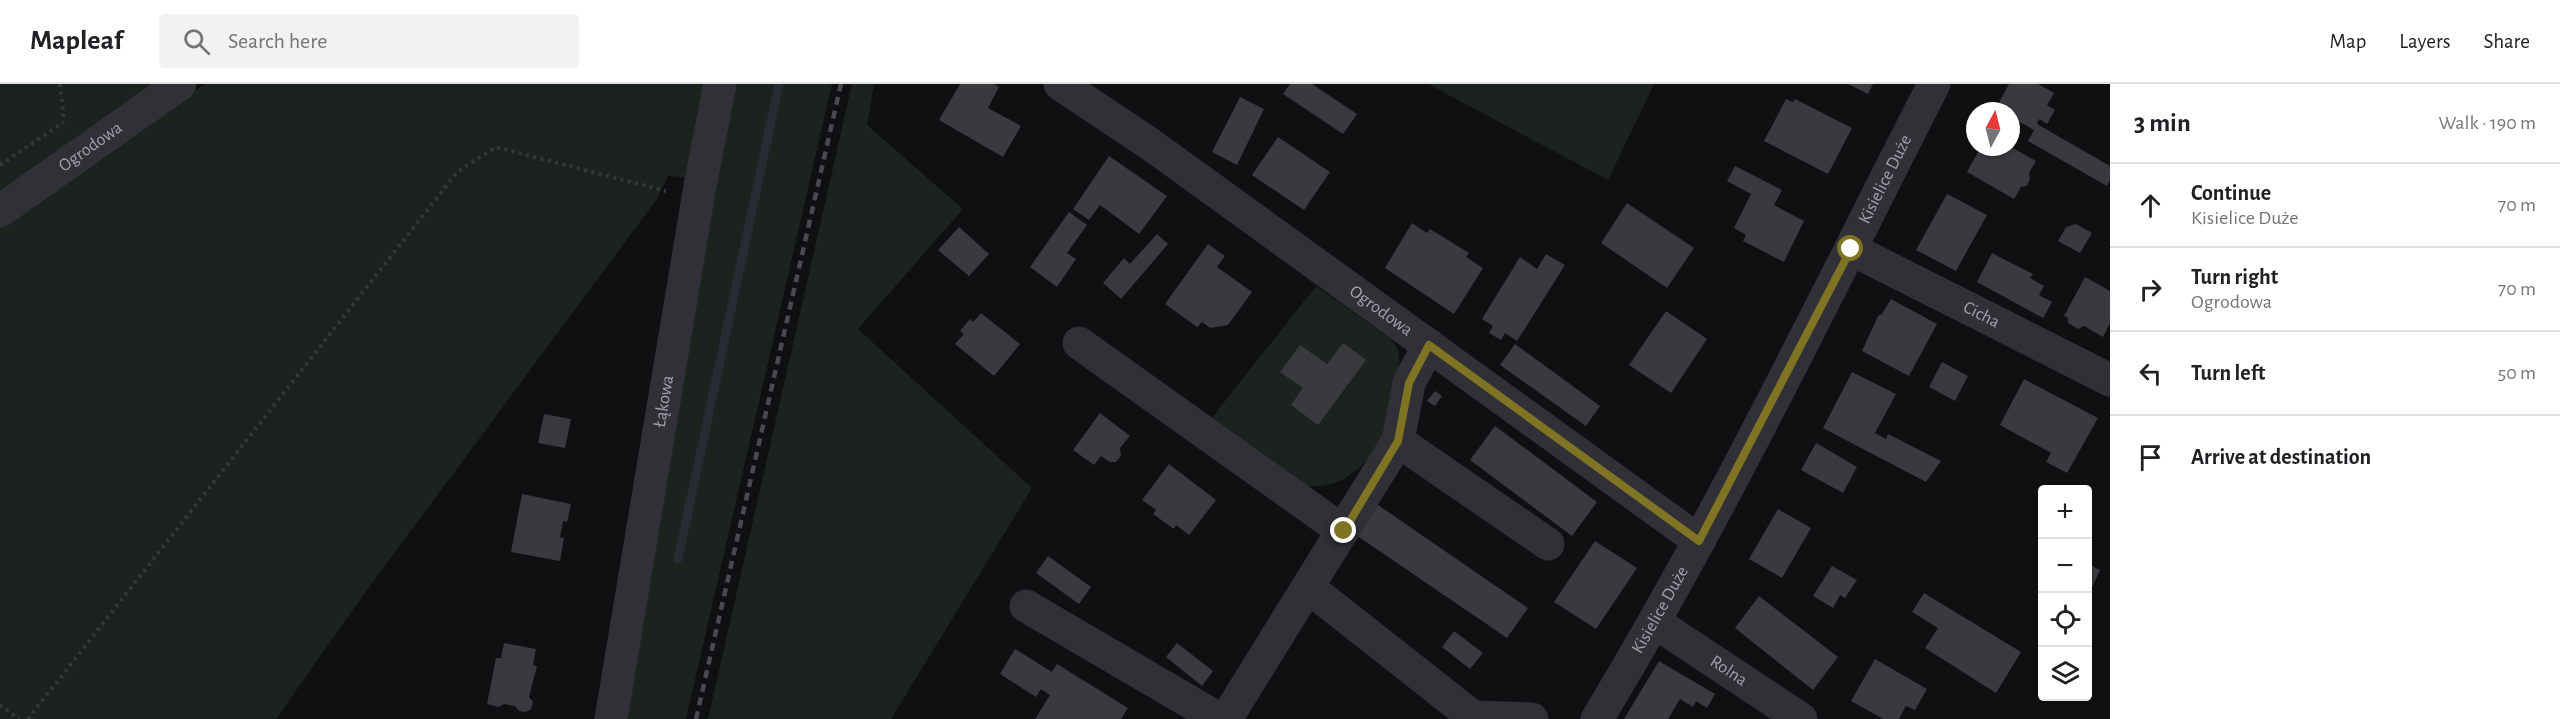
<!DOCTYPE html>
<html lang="en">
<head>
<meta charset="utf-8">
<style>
	:root { --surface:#fff; --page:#f2f2f2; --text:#202124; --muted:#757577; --line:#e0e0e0 }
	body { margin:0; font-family:"Alegreya Sans",sans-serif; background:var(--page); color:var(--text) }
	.controls { position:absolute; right:18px; bottom:18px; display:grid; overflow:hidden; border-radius:6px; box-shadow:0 2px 4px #0004 }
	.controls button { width:54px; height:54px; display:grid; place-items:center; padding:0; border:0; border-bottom:2px solid var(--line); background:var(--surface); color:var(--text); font:30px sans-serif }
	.compass { position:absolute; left:1966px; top:18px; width:54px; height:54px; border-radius:50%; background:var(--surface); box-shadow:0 2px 4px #0004; rotate:7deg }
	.stop { position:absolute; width:18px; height:18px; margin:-14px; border:4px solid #7f7324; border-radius:50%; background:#fff }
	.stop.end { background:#7f7324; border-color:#fff; box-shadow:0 2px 6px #0008 }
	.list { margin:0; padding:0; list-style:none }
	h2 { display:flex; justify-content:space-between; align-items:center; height:78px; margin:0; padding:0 24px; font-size:26px }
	h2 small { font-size:20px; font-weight:400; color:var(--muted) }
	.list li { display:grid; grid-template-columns:39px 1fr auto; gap:18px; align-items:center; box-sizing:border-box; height:84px; padding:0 24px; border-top:2px solid var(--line) }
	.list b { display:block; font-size:22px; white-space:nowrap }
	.list p { margin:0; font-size:20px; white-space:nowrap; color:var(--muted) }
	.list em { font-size:20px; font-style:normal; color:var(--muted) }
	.icon { flex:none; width:33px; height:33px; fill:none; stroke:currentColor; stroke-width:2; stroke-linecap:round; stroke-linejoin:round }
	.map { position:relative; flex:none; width:2110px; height:635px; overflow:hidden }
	header { display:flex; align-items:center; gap:36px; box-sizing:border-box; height:84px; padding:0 30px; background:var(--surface); border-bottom:2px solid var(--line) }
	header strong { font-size:28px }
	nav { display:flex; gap:33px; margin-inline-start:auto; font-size:21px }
	.search { width:420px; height:54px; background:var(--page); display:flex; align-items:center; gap:15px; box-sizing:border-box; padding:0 21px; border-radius:6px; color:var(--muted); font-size:22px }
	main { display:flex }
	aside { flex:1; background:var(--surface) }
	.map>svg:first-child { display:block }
	.green { fill:#1c231e }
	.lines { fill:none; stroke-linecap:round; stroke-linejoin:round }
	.stream { stroke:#262b34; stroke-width:9 }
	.building { fill:#3a393e }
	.path { stroke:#36373d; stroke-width:4; stroke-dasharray:3 4.5; stroke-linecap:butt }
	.minor { stroke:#313036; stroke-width:33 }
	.rail { stroke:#494a51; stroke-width:4.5; stroke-dasharray:8 6; stroke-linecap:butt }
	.route { stroke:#7f7324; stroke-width:8 }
	.labels { text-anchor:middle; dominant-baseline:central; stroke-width:4.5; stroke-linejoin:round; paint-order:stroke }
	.street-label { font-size:18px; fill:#a0a2b2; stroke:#0b0a0c }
</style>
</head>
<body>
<header>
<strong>Mapleaf</strong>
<div class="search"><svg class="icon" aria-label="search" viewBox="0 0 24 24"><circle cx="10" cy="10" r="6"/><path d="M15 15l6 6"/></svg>Search here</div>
<nav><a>Map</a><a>Layers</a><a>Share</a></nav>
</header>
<main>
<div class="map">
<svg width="2110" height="635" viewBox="0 0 2110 635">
	<rect width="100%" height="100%" fill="#100f11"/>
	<!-- green -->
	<path class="green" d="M0,0H154L0,108Z
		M205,0H710L693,88L684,93L668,92L657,115L364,510L276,635H0V143Z
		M734,0H832L686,635H625Z
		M852,0H874L867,41L963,125L858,245L1032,404L891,635H708Z
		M1428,0H1654L1608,96Z
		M1316,202L1390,254C1408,274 1396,291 1391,314C1389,324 1388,336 1385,346C1373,378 1340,409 1304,401C1291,399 1225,347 1210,336Z"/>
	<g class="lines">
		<!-- stream -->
		<path class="stream" d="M678,475L779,0"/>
	</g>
	<!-- building -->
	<path class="building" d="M960,0H994L999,3L988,24L1021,42L1003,73L939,36Z
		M1290,0H1312L1357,30L1343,50L1283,10Z
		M1848,0H1873L1868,10Z
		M2009,0H2038L2054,9L2047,21L2055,26L2047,40L2039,35L2037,40L2110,82V96L2107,102L2028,57L2034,46L2011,33V27L1996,24Z
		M1240,13L1264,25L1237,81L1212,68Z
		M1786,15L1793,18L1795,15L1852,44L1828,90L1764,57Z
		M1278,53L1330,88L1304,126L1252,91Z
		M1975,60V63H2011L2036,77L2029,89L2030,95L2027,102L2021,103L2014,115L1967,88L1978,68L1972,64Z
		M1109,72L1167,112L1139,150L1100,121L1089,136L1073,125Z
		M1735,82L1782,106L1774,121L1804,137L1784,178L1743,157L1746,151L1734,144L1751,110L1727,97Z
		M1947,110L1987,131L1956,187L1916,166Z
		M1627,119L1694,164L1667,204L1601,159Z
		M1069,128L1087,141L1067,169L1076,175L1057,203L1030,183Z
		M1412,139L1427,149L1430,145L1469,169L1466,173L1483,184L1454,230L1385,184Z
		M2076,140L2092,149L2080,169L2058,157L2066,143Z
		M959,143L989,170L969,192L938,166Z
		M1157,150L1168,160L1121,215L1103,199L1124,174L1130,180Z
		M1208,160L1225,172L1217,183L1252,208L1228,241L1210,244L1202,238L1197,243L1165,220Z
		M1992,169L2033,190L2030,194L2044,202L2039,211L2052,218L2043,234L1977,198Z
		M1546,170L1565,181L1517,257L1505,249L1501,256L1489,249L1493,242L1482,235L1520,173L1537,185Z
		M2085,193L2110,207V239L2103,253L2084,242L2078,245L2068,239V234L2064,232Z
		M1891,215L1937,240L1909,292L1862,267L1878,232L1882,230Z
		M1666,227L1707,255L1671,309L1629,281Z
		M981,229L1020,260L994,292L955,260L964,250L960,247L970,235L973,238Z
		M1343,259L1366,276L1318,341L1291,321L1303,304L1280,288L1300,261L1327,280Z
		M1515,260L1600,322L1586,342L1500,281Z
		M1942,278L1968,292L1955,317L1929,303Z
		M1852,288L1896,310L1875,349L1886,355L1888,350L1941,377L1926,398L1823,344Z
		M2024,295L2098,334L2067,389L2046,378L2051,369L2000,341Z
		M1435,307L1442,312L1435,322L1427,317Z
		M1100,329L1130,352L1120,364L1121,372L1116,378H1110L1101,372L1094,381L1073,366Z
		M544,330L571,335L565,364L538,359Z
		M1495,342L1597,418L1572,452L1470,376Z
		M1816,359L1857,383L1843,409L1801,386Z
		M1169,380L1216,416L1189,451L1176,441L1174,445L1153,430L1156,426L1142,416Z
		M522,410L571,420L567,438L563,437L560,453L564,454L560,477L511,468Z
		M1378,421L1528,524L1507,554L1356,451Z
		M1778,425L1811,444L1782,494L1749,475Z
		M1595,457L1637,484L1596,545L1554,518Z
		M1048,472L1091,503L1079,520L1036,489Z
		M2088,480L2100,486L2088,512Z
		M1832,482L1857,496L1845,514L1840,511L1833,524L1813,512Z
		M1924,509L2021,568L1996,609L1925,564L1938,544L1912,528Z
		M1759,512L1838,573L1813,606L1735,544Z
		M1454,547L1483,569L1470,585L1442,563Z
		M504,559L536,565L533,581L537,582L529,613L533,618L531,625L526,628L519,627L515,622L504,620L499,623L487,620L496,574H501Z
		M1177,559L1213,587L1202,602L1166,573Z
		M1015,565L1052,588L1057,580L1128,624L1121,635H1035L1050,611L1041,605L1036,613L1000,590Z
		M1875,575L1927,605L1915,626L1906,622L1899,635H1883L1851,617Z
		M1659,577L1715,610L1707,624L1696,617L1693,623L1680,615L1668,635H1624Z"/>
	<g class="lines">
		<!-- path -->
		<path class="path" d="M60,0L64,37
			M0,81L64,38
			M0,621L19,635
			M28,635L457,88L496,63L666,107"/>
		<!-- minor -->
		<g class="minor">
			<path id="s1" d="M1060,0L1150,60L1699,457"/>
			<path id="s2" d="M0,127L180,0"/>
			<path id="s3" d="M1851,165L2110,296"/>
			<path d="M1079,259L1343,447"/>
			<path d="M1398,357L1548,460"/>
			<path d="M1308,503L1473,633L1532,635"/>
			<path d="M1026,522L1219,635"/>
			<path id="s4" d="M1656,539L1801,635"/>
			<path id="s5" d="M611,635L700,102L720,0"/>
			<path d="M1226,635L1398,357L1409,299L1429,261"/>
			<path id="s6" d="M1597,635C1721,430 1825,213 1934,0"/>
		</g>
		<!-- rail -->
		<path class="rail" d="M696,635L841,0"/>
	</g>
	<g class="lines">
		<!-- route -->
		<path class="route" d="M1344,447L1398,357L1409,299L1429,261L1699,457L1851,165"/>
	</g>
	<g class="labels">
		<!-- street labels -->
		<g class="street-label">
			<text stroke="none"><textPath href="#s2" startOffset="111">Ogrodowa</textPath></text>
			<text stroke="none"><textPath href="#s6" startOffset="612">Kisielice Duże</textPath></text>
			<text stroke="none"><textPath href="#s1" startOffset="393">Ogrodowa</textPath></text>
			<text stroke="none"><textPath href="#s3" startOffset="146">Cicha</textPath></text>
			<text stroke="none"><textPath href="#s5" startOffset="322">Łąkowa</textPath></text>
			<text stroke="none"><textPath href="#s6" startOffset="126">Kisielice Duże</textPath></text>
			<text stroke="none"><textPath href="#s4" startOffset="87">Rolna</textPath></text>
		</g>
	</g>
</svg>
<div class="controls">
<button>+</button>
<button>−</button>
<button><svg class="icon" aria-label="locate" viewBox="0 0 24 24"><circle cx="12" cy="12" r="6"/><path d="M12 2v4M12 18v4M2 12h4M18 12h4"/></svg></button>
<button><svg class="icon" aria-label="layers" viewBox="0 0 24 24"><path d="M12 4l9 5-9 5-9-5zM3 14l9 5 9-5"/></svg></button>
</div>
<svg class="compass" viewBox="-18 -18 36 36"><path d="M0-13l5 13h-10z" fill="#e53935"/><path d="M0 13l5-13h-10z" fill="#757577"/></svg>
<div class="stop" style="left:1851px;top:165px"></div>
<div class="stop end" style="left:1344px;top:447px"></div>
</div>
<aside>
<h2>3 min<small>Walk · 190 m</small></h2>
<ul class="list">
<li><svg class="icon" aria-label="ahead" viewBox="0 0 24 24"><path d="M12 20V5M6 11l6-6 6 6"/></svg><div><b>Continue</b><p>Kisielice Duże</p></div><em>70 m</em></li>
<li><svg class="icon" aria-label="right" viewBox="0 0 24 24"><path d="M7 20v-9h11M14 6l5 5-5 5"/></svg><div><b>Turn right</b><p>Ogrodowa</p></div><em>70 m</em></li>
<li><svg class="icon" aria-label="left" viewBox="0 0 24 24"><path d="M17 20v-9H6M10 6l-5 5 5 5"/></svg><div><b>Turn left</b></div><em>50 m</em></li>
<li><svg class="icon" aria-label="arrive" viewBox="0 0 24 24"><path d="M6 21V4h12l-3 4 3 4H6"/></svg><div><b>Arrive at destination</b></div></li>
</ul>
</aside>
</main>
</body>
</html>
